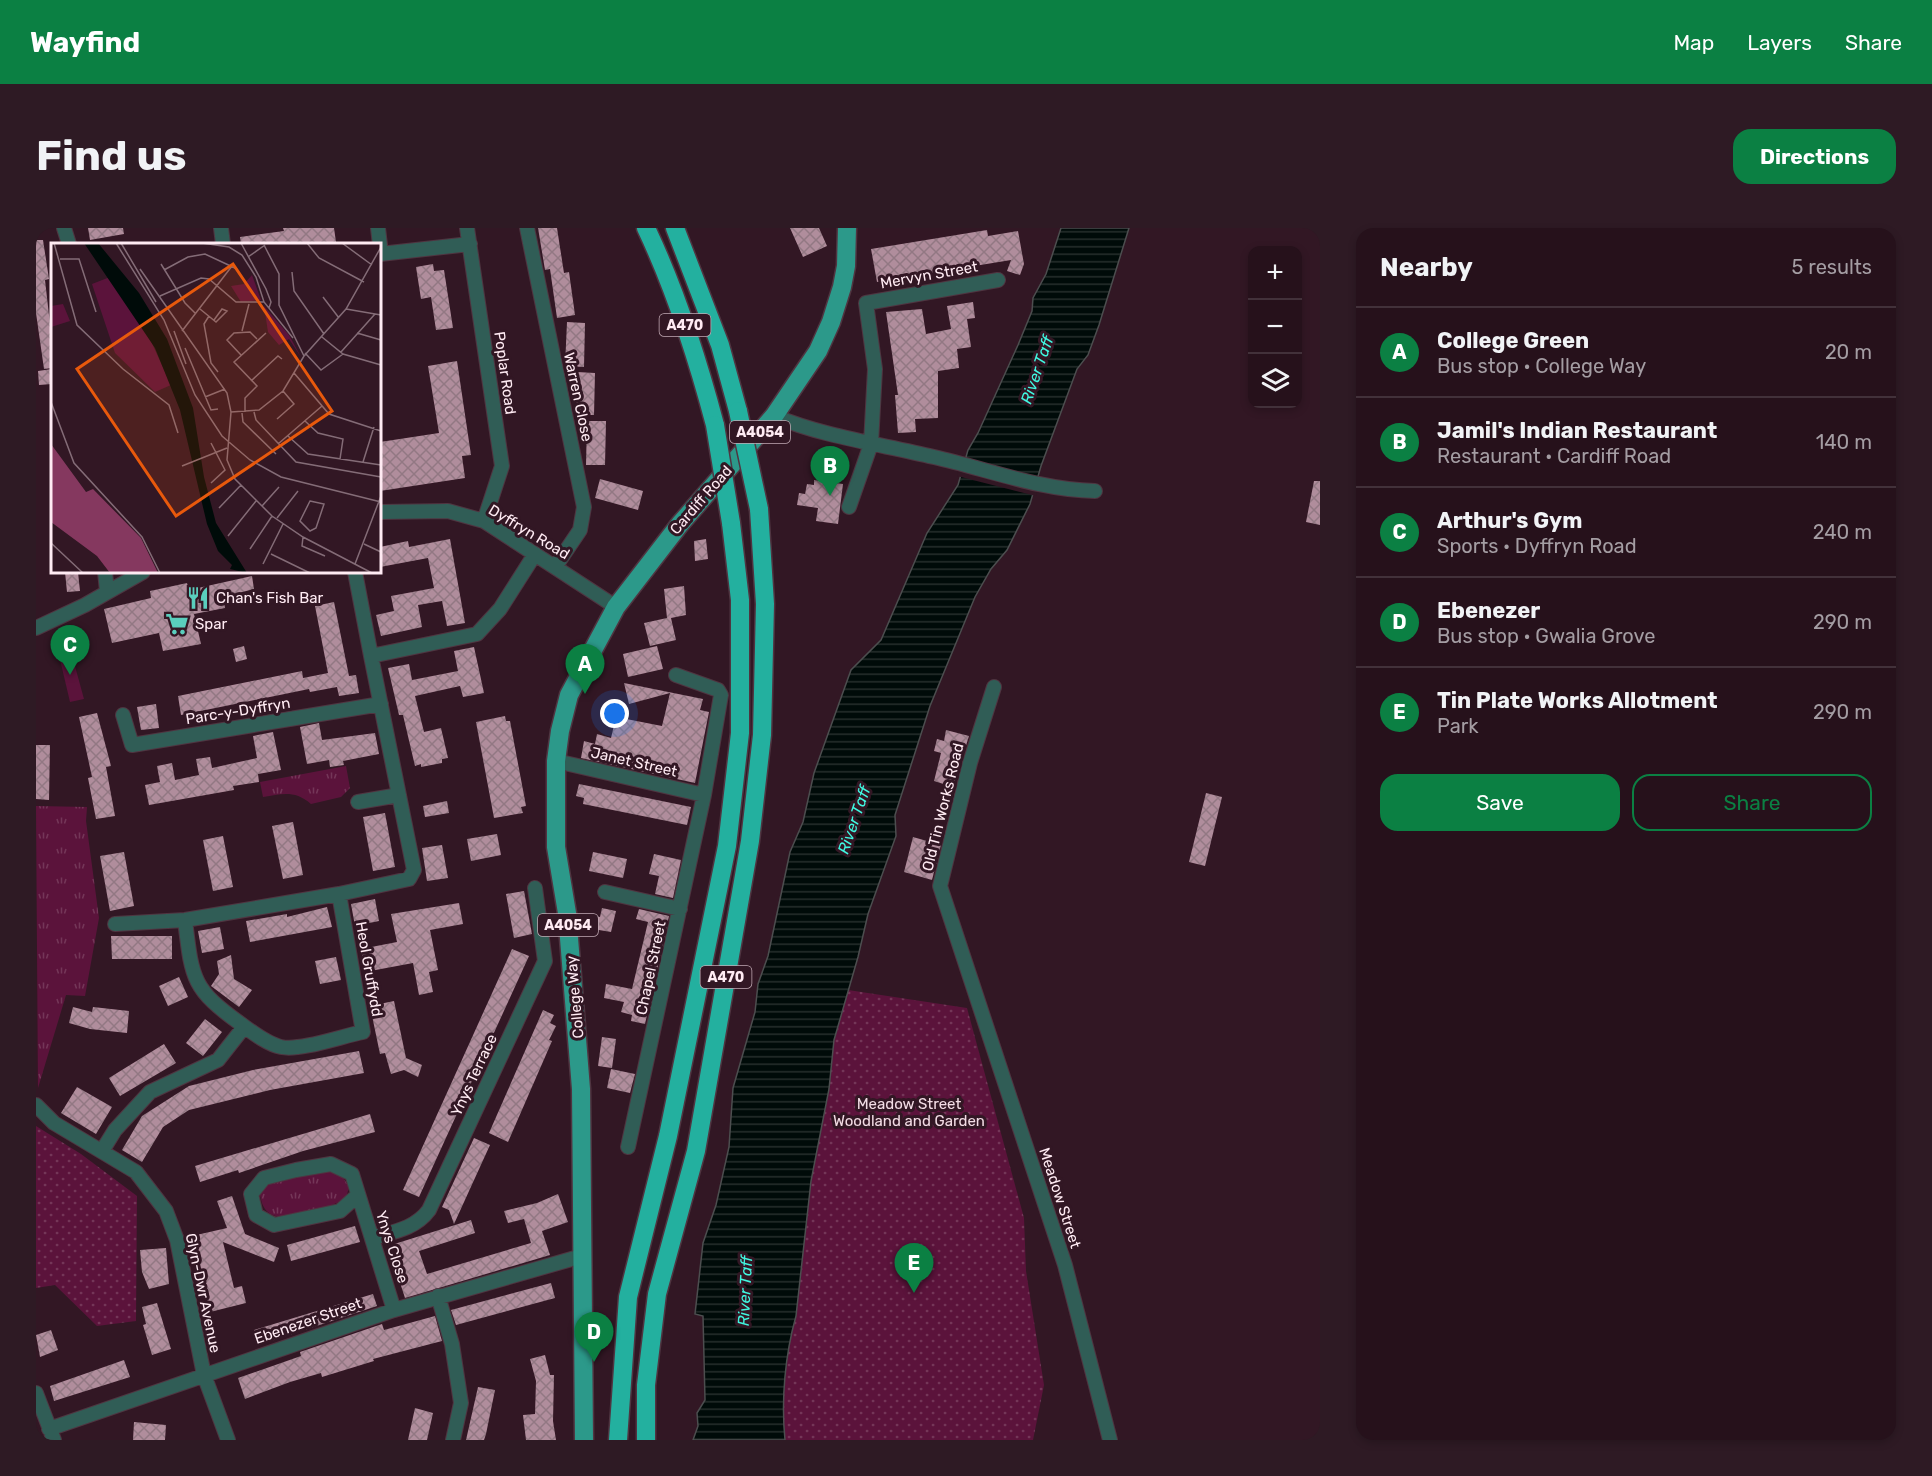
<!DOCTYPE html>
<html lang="en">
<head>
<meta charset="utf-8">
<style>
	:root { --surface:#26111b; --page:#2e1a24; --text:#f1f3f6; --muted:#a49da3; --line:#42313a; --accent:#0b8043 }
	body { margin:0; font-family:Rubik,sans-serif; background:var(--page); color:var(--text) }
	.controls { position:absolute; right:18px; top:18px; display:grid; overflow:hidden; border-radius:12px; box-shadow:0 3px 9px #0003 }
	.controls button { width:54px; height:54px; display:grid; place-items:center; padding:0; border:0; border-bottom:2px solid var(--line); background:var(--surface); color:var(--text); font:30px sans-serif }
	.you { position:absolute; left:579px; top:486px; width:21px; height:21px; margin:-15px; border:4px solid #fff; border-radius:50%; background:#1a73e8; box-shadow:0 0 0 9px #1a73e833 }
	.badge { display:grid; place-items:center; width:39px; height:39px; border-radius:50%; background:var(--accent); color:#fff; font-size:20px; font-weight:700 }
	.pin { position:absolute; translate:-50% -50px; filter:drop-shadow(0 2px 3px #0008) }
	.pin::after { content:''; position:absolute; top:32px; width:21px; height:18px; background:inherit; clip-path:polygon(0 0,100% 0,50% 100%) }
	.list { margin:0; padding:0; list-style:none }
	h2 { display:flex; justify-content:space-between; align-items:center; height:78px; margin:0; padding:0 24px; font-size:26px }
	h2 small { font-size:20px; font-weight:400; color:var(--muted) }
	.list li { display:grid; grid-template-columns:39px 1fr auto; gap:18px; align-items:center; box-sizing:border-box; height:90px; padding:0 24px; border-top:2px solid var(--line) }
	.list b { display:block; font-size:22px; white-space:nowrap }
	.list p { margin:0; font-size:20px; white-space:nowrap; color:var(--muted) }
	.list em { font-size:20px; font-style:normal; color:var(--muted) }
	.actions { display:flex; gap:12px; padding:18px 24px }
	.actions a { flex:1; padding:14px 0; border:2px solid var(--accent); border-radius:18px; text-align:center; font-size:21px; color:var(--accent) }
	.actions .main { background:var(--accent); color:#fff }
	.icon { flex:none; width:33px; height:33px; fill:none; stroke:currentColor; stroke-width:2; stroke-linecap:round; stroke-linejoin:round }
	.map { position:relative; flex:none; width:1284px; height:1212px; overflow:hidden; border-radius:18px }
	header { display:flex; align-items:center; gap:36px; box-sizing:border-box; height:84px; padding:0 30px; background:var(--accent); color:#fff }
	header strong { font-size:28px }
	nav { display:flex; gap:33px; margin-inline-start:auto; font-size:21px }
	.intro { display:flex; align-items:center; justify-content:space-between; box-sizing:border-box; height:144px; padding:0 36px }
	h1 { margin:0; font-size:42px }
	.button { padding:15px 27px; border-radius:18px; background:var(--accent); color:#fff; font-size:21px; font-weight:700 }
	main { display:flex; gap:36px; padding:0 36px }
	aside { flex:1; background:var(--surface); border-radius:18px; box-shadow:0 3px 9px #0003 }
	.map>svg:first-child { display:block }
	.grass { fill:url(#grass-dots) }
	.park { fill:url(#park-tufts) }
	.pitch { fill:#5b133b }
	.water { fill:url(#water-rules); stroke:#4c4e4f; stroke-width:1.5 }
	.pier { fill:#321724 }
	.building { fill:url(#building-cross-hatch) }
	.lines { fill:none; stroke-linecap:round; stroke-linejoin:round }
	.street-casing { stroke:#4f3541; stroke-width:16 }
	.primary-casing { stroke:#4f3541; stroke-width:21 }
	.highway-casing { stroke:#4f3541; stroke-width:21 }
	.street { stroke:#305d56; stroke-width:14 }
	.primary { stroke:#2c998a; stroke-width:18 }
	.highway { stroke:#23b09f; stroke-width:18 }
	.highway-bridge-casing { stroke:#4f3541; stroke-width:21; stroke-linecap:butt }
	.highway-bridge { stroke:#23b09f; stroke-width:18 }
	.labels { text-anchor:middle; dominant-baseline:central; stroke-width:6; stroke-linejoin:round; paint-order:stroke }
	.shield { fill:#321724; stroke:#c2abb5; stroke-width:1.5 }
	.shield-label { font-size:14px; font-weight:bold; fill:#ffebf3 }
	.street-label { font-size:15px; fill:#ffebf3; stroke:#321724 }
	.poi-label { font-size:15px; fill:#ffebf3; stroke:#321724; text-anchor:start }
	.park-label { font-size:15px; fill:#f3dce5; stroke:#321724 }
	.water-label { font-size:16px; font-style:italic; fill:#40f7e0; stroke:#321724 }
	.inset-road { fill:none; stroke:#846c77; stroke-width:1.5 }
	.view { fill:#e8590c; fill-opacity:0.15; stroke:#e8590c; stroke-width:3 }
	.inset-edge { fill:none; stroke:#ffebf3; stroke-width:3 }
</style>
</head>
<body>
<header>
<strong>Wayfind</strong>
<nav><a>Map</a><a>Layers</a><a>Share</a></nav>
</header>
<div class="intro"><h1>Find us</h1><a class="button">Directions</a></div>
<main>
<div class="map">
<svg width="1284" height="1212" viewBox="0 0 1284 1212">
	<defs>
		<pattern id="grass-dots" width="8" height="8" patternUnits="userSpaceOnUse" patternTransform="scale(1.5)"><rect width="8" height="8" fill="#5b133b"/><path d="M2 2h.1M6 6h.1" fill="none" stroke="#743658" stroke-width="1.8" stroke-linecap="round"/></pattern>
		<pattern id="park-tufts" width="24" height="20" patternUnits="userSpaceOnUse" patternTransform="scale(1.5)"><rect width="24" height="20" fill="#5b133b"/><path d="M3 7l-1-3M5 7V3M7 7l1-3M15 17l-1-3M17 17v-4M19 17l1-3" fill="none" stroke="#743658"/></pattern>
		<pattern id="water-rules" width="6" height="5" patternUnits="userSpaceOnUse" patternTransform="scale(1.5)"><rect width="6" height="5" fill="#000b09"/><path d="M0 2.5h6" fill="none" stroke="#262f2d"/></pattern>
		<pattern id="building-cross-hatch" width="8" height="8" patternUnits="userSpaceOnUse" patternTransform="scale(1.5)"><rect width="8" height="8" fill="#b08d9c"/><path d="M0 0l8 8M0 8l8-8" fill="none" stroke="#927883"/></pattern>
	</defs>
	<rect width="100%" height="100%" fill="#321724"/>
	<!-- grass -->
	<path class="grass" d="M812,762L931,780L988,990L990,1043L1008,1157L997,1212H749C745,1172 749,1127 760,1088L775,953L793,861L798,812Z
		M0,898L45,926L101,968L100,1093L61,1098L19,1057L0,1060Z"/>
	<!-- park -->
	<path class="park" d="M310,538L314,560L305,569L275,576C259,562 246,566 227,569L224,554Z
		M0,578L51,579L50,593L63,690L49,768L30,767L2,860Z
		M285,940C299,942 306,946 313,959L310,970C299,977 287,980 274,983C252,989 227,997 224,965L230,955Z"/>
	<!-- pitch -->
	<path class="pitch" d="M34,420L48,471L34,474L22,423Z"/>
	<!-- water -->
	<path class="water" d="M1025,0H1093L1063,97L1052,127L1041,141L1005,238L994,276L971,322L955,341L939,369L894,478L859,587L860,608L832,686L822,729L798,812L793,861L775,953L760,1088C749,1127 745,1172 749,1212H657L662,1198L661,1185L669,1172L667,1088L659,1086L667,1015L680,977L693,919L697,860L719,784L722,756L732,728L754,624L767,594L778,545L815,442L845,412L891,305L922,257L932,222L942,205L982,117L996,83L997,70L1010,46Z"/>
	<!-- pier -->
	<path class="pier" d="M926,231L1004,251L1000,268L921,248Z"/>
	<!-- building -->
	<path class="building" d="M52,0H87L88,6L54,12Z
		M247,0H298L300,14L205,16L204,9L248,3Z
		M502,0H521L528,45L533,44L539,87L521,90L514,41L509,42Z
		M754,0H783L791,18L767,29Z
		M951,2L952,8L982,3L988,36L984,47L971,43L975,32L841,54L835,21Z
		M0,12H7L13,51L9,52L14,96H16V140L8,141L0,85Z
		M397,36L398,43L408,42L417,100L400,102L395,69L385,71L380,39Z
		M937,74L939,90L931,91L935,119L921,121L923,140L902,143V190L879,191L880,204L862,205L859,167H862L850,84L886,81L890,106L915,101L911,78Z
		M531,94L549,95L548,139L529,138Z
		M421,133L435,227L426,228L429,250L344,263V214L403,205L392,138Z
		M16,141V156L3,157L2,143Z
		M541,144L559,145L558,187H540Z
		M551,193H570L569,237H550Z
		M564,251L607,263L602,282L559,270Z
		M778,252L807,256L802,296L780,293L782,280L761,277L763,265L769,266L771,256L778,257Z
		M1278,253H1284V297L1270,294Z
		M414,311L429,395L411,398L406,373L382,377L386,399L345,408L340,387L358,383L355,368L398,360L392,330L344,339V319L372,313L373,319Z
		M670,311L672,331L659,333L658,313Z
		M29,344H42L44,363L31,364Z
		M216,348L218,361L187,369L189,380L158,386L165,416L127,423L123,405L76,415L68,381L115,370L114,363L151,355L153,362Z
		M648,358L650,387L635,390L640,412L614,418L608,395L631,390L628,361Z
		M298,374L313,448L320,447L323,465L303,468L301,459L274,464L273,461L145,487L142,468L266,443L267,450L292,445L279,378Z
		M208,418L211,431L200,434L197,421Z
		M621,418L627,441L592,449L587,426Z
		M438,419L448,465L427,469L424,458L379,468L388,504L405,500L412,530L406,531V535L385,539V536L379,538L367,487H363L352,440L373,436L376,452L422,443L418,423Z
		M588,455L667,471L664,482L673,484L659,555L545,530L548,513L559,516L561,506L575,510L580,489L626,498L634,465L593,476Z
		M120,476L123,500L105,502L101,479Z
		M61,485L75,538L70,539L79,588L60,591L52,550L56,549L43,489Z
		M469,488L470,493H474L490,578L485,579L487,585L458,590L440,494Z
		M283,495L286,512L339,505L343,526L307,533L308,537L294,539L293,532L271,536L264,499Z
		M910,502L933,508L917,559L898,553L905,525L898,523L901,511L908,513Z
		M237,504L245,542L222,546L223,554L197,558L198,562L113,577L109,557L124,554L121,538L136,535L139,552L163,547L160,531L174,529L176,540L221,530L217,508Z
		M0,517H14L13,572L0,571Z
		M543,556L655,579L651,597L547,576L548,570L540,568Z
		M1170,565L1186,569L1169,638L1153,634Z
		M411,573L413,585L389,589L387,578Z
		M349,585L359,639L337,643L327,589Z
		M257,594L267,647L247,651L236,598Z
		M461,606L465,627L435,633L431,611Z
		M187,608L197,659L177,663L167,612Z
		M877,609L905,617L896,652L868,644Z
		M406,617L412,650L391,653L386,620Z
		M88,624L98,678L74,683L64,628Z
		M557,624L591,631L587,650L553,643Z
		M618,626L645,632L637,670L619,666L623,648L613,646Z
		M488,663L496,706L478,710L470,666Z
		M339,671L343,693L319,698L315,676Z
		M423,675L427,696L394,702L402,742L393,744L397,764L383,767L377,735L329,744L325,721L361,714L355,686Z
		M291,679L296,699L214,714L210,693L251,686V689Z
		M566,680L580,683L575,704L545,699L547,686L564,689Z
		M603,681L633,688L609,796L595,793L596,787L585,784L588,774L568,770L570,756L596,761L612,694L600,691Z
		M184,699L188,721L166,725L162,703Z
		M75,708H136V731H76Z
		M476,721L493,728L383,969L367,962Z
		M195,727L198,751L216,762L203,779L175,758L183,746L181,733Z
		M300,729L305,752L284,756L279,733Z
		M143,749L152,769L132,778L123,758Z
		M358,773L370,830L386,837L382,849L368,842L355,846L349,825L344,826L334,778Z
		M37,779L56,784L57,779L93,783L91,805L54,801L33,795Z
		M507,782L518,787L514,795L520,798L513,812L516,813L472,914L453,905Z
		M169,791L186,804L167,828L150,815Z
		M566,809L580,811L576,840L562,838Z
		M128,816L140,835L84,868L73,850Z
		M323,823L328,845L234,862L153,882L127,899L106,934L86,922L106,888L153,858L217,842Z
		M575,841L599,846L594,865L571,860Z
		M41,859L76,879L60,906L25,885Z
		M334,886L339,904L267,923L203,945L202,942L164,954L159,938Z
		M438,910L454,917L418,996L413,982L406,979Z
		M522,966L532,994L506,1003L514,1027L369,1070L352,1018L435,992L439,1005L383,1023L391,1046L495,1015L488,991L472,995L468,983L501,975Z
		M196,968L209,1006L243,1020L238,1034L187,1014L198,1060L206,1058L210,1075L174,1084L156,1008L191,1000L181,973Z
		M319,998L324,1014L255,1033L251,1017Z
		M130,1020L133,1056L113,1061L106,1044L104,1022Z
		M515,1055L519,1070L420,1097L415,1082Z
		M337,1066L341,1078L223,1117L218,1102Z
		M121,1075L135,1121L116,1127L107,1097L110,1096L106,1079Z
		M399,1088L406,1113L337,1131L338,1133L286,1149L285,1145L254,1154L209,1171L202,1150L265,1128L264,1124L346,1096L348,1102Z
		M15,1102L22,1122L4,1129L0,1107Z
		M509,1127L514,1147H518L517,1193L520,1212H490L487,1187L499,1186L500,1153L494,1131Z
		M88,1132L94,1149L18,1173L14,1158Z
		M442,1159L459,1162L450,1206L448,1212H430Z
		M379,1180L397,1185L391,1212H372Z
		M98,1194L130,1197L129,1212H97Z"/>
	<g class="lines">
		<!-- street casing -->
		<g class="street-casing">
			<path id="street" d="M28,0L33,16
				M185,0L187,16
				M342,0L345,26
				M431,0L466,238L448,293
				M491,0L548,279L544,302L519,339
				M344,26L434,16
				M738,188C789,209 844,216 898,229C951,241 1004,262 1059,263
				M813,279L835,216L839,141L830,75L962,52
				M344,284L412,283L448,293L580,379
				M69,344L71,363
				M319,344L335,428
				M0,400L49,377L107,344
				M958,459L934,535L904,658L1029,1037L1074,1212
				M87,487L96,517L345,476
				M520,533L668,567
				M322,574L363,567
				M569,664L644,681
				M149,692C156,751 156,761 205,796C216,804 231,816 245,819C265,823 306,808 327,804L303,666
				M79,696L149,692L303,666L373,651L378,642L335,428L441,406L464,381L499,326
				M0,877L18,895L100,944L130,983L141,1012L168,1147L192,1212
				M592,919L668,567L685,467L682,462L640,447
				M66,923L79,902L114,864L182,832L208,799
				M322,967L304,983L238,997L220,987L215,966L228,950L260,942L295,936L316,946L358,1082
				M336,1010C357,1004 379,1001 393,982L509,733L499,660
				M402,1068L416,1116L425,1175L417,1212
				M0,1165L18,1212
				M13,1201L358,1082L546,1028"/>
		</g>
		<!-- primary casing -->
		<g class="primary-casing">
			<path id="primary" d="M548,1212L545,861L531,685L520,619V533L524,503L533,467L580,379L644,296L738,188L782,123L795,94L806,59L810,38L811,0"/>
		</g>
		<!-- highway casing -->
		<g class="highway-casing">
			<path id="highway" d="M610,0C640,63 661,129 679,197
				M639,0L684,117L702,183
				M582,1212L592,1069L632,908L691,618L704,505V372L695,295
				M610,1212V1157L621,1066L660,923L714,613L726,507L729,376L723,281"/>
		</g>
		<!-- street -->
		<use href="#street" class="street"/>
		<!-- primary -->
		<use href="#primary" class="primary"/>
		<!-- highway -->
		<use href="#highway" class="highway"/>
		<!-- highway-bridge casing -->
		<g class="highway-bridge-casing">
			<path id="highway-bridge" d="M702,183L723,281
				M679,197L695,295"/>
		</g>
		<!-- highway-bridge -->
		<use href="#highway-bridge" class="highway-bridge"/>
	</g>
	<!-- icons -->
	<defs>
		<g id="restaurant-bare" transform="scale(1.8)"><path d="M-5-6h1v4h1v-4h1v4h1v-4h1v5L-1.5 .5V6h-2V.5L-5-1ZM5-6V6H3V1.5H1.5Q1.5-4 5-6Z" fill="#5acebd" stroke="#321724" stroke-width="2.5" paint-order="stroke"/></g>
		<g id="supermarket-bare" transform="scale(1.8)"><path d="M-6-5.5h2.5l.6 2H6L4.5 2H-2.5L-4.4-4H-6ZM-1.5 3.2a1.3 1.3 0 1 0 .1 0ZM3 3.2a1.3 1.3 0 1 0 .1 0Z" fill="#5acebd" stroke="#321724" stroke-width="2.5" paint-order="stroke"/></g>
	</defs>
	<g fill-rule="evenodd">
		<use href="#restaurant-bare" x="162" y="370"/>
		<use href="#supermarket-bare" x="141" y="396"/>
	</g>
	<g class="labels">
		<!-- shield labels -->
		<g class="shield">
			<rect x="623.5" y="86" width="51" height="22" rx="4.5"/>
			<rect x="694" y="193" width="60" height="22" rx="4.5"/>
			<rect x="502" y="686" width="60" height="22" rx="4.5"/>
			<rect x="664.5" y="738" width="51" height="22" rx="4.5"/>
		</g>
		<g class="shield-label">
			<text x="649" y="97">A470</text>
			<text x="724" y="204">A4054</text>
			<text x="532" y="697">A4054</text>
			<text x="690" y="749">A470</text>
		</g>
		<!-- street labels -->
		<g class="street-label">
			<text transform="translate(893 47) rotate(-10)">Mervyn Street</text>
			<text transform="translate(469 145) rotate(82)">Poplar Road</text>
			<text transform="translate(542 169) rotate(78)">Warren Close</text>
			<text transform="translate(665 272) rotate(-49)">Cardiff Road</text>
			<text transform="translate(493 304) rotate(31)">Dyffryn Road</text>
			<text transform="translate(202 483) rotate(-9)">Parc-y-Dyffryn</text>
			<text transform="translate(598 534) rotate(13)">Janet Street</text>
			<text transform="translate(907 579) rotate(-76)">Old Tin Works Road</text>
			<text transform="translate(615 740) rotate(-78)">Chapel Street</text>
			<text transform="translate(333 741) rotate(80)">Heol Gruffydd</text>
			<text transform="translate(539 769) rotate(-95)">College Way</text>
			<text transform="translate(438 847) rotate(-65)">Ynys Terrace</text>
			<text transform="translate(1024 970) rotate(72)">Meadow Street</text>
			<text transform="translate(356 1019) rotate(72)">Ynys Close</text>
			<text transform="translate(167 1065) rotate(78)">Glyn-Dwr Avenue</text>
			<text transform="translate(272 1093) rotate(-19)">Ebenezer Street</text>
		</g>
		<!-- poi labels -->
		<g class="poi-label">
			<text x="180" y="370">Chan's Fish Bar</text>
			<text x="159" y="396">Spar</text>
		</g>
		<!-- park labels -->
		<g class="park-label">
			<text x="873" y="876">Meadow Street<tspan x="873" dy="17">Woodland and Garden</tspan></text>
		</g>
		<!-- water labels -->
		<g class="water-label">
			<text transform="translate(1001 142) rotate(-71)">River Taff</text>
			<text transform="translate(818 592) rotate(-71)">River Taff</text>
			<text transform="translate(709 1063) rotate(-87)">River Taff</text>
		</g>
	</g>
	<!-- overview -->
	<g transform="translate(15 15)">
		<rect width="330" height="330" fill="#321724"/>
		<path d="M201,32L210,57L190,59L180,43L193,41ZM59,34L94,85L120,142L104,149L64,110L41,41Z" fill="#5b133b"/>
		<path d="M0,201L35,249L42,246L90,295L107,330H59L46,313L0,279Z" fill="#85385f"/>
		<path d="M12,61L19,78L0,84V63ZM213,63L238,92L250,114L238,96L228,102L217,89Z" fill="#5b133b"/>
		<path d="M33,0H47L88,50L116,96L142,165L153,234L165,280L196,330L179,326L181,322L167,308L156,281L129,167L104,105Z" fill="#000b09"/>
		<path class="inset-road" d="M3,0L26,82L72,126L118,162L127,190M65,0L113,77L144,152L171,193L199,217L230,234L330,259M70,0L105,59M151,0L178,4L191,12L205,34L213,59L242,95M190,0L215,46L220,59L218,65M256,0L268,15L313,39M291,0L321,22M213,2L228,31V62L253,113M197,14L214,2M9,16H28L45,69M110,21L134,60L145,71M89,26L176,150L180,169L176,217L184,236L221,273L252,294L321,330M113,27L137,14L154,11L186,26M241,29L243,48L273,91M109,53L150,35L158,36L185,59H213M272,54L288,75M149,66L165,79L176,68L171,66L163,77M295,66L330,72M158,73L153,81L160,120L167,129M123,88L135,121M131,88L181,23M191,88L198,61M306,90L330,97M271,94L292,111L330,122M134,105L160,167L167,166M290,109L324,71M254,110L270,127L292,111M190,112L176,97L183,90L199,89L206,96M243,130L278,171L330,188M200,138L227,113L231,116M154,154L174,146M0,159L23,220L91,294L109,330M180,169L208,167L232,148L253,113L295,66L330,4M194,169V155L206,143L183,119L215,90M203,169L205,177L245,219L330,234M191,170L192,179L225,211M226,176L243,161L232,148M254,178L267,190L292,196L289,216M237,193L257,211L330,222M160,200L174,227L160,240M227,201L271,163M312,219L323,184M131,223L176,205M259,258L273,261L265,285L259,288L249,278ZM211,263L228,244M168,265L190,242M226,275L247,248M177,293L205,258M252,294L251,303L274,313M0,300L32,330M313,301L330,309M199,306L221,273M220,311L259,330M212,321L232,281M304,321L330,253"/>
		<path class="view" d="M182,21L281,168L125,273L26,126Z"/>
		<rect width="330" height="330" class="inset-edge"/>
	</g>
</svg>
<div class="controls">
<button>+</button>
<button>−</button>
<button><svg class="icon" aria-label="layers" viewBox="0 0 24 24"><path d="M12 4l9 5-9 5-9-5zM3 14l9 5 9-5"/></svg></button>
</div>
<div class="you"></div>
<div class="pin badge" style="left:549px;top:466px">A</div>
<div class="pin badge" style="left:794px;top:268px">B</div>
<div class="pin badge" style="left:34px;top:447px">C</div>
<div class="pin badge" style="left:558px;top:1134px">D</div>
<div class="pin badge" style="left:878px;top:1065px">E</div>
</div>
<aside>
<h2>Nearby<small>5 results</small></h2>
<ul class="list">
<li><span class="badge">A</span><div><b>College Green</b><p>Bus stop · College Way</p></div><em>20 m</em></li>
<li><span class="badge">B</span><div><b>Jamil's Indian Restaurant</b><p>Restaurant · Cardiff Road</p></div><em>140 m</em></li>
<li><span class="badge">C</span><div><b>Arthur's Gym</b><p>Sports · Dyffryn Road</p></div><em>240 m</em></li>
<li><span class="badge">D</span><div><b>Ebenezer</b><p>Bus stop · Gwalia Grove</p></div><em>290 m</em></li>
<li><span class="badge">E</span><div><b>Tin Plate Works Allotment</b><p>Park</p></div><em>290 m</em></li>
</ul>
<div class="actions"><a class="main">Save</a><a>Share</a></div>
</aside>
</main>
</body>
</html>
